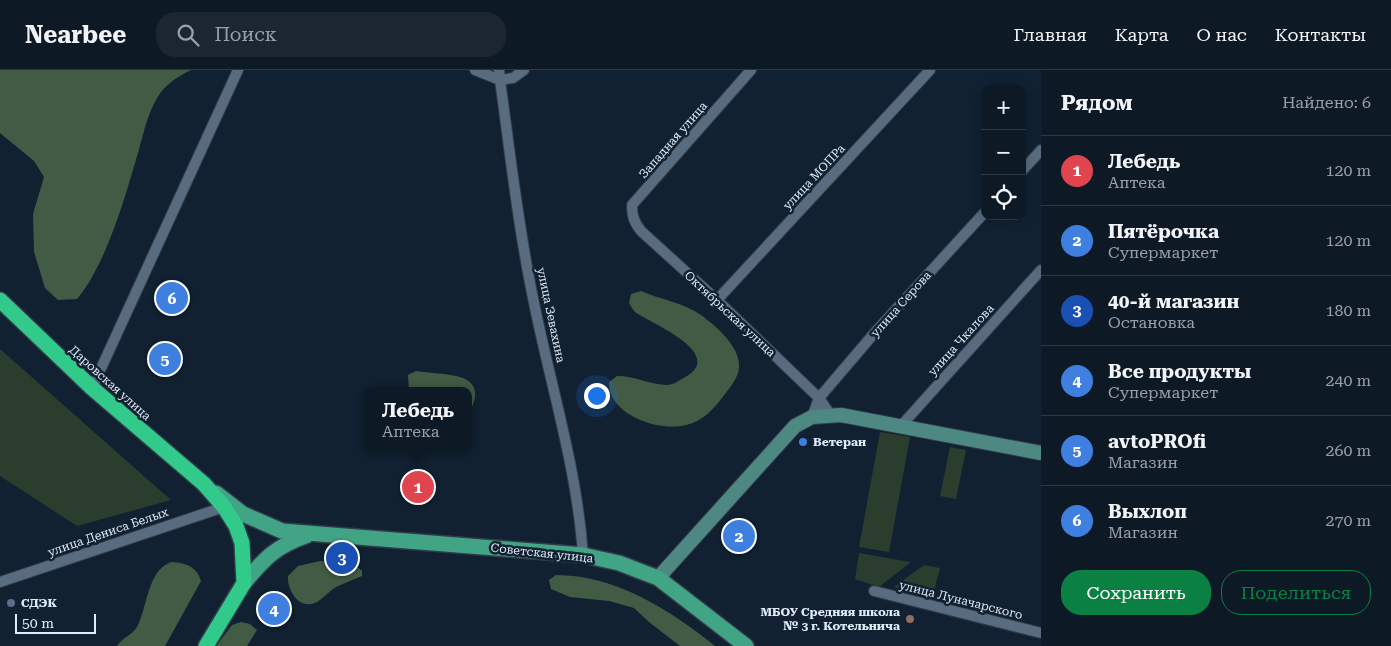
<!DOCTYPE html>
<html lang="ru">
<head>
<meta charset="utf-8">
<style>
	:root { --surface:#0d1925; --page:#1b2632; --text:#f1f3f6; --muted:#9aa0a7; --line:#2d3842; --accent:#0b8043 }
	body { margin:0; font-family:"Roboto Serif",serif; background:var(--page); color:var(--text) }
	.controls { position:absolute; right:15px; top:15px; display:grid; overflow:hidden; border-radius:10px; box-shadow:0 2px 12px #0003 }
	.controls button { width:45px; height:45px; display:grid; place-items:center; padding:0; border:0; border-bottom:1px solid var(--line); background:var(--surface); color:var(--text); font:25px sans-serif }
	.scale { position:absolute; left:15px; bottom:12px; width:81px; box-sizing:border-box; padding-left:5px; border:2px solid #e1ebf7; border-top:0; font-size:14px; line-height:18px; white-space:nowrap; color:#e1ebf7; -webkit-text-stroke:4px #112131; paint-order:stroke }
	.you { position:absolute; left:596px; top:325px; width:18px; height:18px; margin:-12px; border:4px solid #fff; border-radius:50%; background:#1a73e8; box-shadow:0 0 0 8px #1a73e833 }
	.badge { display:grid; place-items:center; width:32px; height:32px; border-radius:50%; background:var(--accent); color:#fff; font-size:16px; font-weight:700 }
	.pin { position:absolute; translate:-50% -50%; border:2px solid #fff; box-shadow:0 1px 5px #0006 }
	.popup { position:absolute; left:364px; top:317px; width:108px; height:65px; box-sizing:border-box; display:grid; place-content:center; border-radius:10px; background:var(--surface); filter:drop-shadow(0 1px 4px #0005); font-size:16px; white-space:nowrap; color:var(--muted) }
	.popup b { font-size:19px; color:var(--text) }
	.popup::after { content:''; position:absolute; left:50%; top:100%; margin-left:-10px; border:10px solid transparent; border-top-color:var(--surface) }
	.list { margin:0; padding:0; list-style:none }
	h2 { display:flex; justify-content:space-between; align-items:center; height:65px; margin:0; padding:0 20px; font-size:21px }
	h2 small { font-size:16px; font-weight:400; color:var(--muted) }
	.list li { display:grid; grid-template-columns:32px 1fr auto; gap:15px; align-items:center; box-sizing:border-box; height:70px; padding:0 20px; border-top:1px solid var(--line) }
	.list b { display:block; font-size:19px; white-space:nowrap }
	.list p { margin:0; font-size:16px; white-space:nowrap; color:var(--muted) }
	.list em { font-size:16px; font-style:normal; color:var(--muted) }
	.actions { display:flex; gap:10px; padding:15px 20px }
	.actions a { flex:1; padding:11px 0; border:1px solid var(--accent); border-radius:20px; text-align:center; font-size:18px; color:var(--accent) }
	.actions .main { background:var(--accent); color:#fff }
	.icon { flex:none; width:28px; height:28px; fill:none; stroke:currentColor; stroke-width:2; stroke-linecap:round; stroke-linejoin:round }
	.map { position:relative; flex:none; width:1041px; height:576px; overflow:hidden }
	header { display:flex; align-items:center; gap:30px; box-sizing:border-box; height:70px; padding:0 25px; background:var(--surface); border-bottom:1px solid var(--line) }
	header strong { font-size:24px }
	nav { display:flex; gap:28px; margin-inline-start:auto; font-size:18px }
	.search { width:350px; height:45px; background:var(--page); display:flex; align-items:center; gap:12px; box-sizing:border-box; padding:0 18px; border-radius:20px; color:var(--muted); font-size:19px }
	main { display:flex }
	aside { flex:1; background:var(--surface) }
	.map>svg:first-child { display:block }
	.green { fill:#2b3e2d }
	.forest { fill:#425b45 }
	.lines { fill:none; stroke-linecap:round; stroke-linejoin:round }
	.street-casing { stroke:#323c49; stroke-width:12 }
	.secondary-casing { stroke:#323c49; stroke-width:16 }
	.primary-casing { stroke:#323c49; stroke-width:18 }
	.highway-casing { stroke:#323c49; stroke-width:18 }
	.street { stroke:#596b7e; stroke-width:10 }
	.secondary { stroke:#4d8882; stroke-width:14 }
	.primary { stroke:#41a485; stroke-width:15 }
	.highway { stroke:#31ca8a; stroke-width:15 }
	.shop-dot { fill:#3f7fe0; stroke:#112131; stroke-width:2 }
	.service-dot { fill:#5c6f8a; stroke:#112131; stroke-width:2 }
	.education-dot { fill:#8d6e63; stroke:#112131; stroke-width:2 }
	.labels { text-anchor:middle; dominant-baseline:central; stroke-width:5; stroke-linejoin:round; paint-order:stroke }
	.street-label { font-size:12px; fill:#e1ebf7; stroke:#112131 }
	.poi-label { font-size:12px; font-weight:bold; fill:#e1ebf7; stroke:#112131; text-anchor:start }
</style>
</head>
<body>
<header>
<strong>Nearbee</strong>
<div class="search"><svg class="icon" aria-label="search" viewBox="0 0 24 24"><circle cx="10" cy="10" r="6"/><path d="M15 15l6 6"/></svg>Поиск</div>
<nav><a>Главная</a><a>Карта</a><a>О нас</a><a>Контакты</a></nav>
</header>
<main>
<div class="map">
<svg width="1041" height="576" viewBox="0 0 1041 576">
	<rect width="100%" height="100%" fill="#112131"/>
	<!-- green -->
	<path class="green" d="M0,279L171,430L77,456L0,406Z
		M880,362L910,367L889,482L859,477Z
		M950,377L966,380L956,429L940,426Z
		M859,483L911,492L879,517L855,509Z
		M924,495L940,498L933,525L894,517Z"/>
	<!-- forest -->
	<path class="forest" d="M0,0H191C179,6 169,12 161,22C148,40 144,62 138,83C125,127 106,195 77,229L58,230L45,218L34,182L33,144L44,107L34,91L0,63Z
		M641,221C661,230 682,232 701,245C717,257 745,280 738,303C735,312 728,320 722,328C713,340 701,352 686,355C659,362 608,345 609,312L617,306C634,306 649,314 666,315C674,315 680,310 687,306C725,282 648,252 635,242C633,240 631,236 629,233L631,224Z
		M416,301C447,306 493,300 468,346V321H409L408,305Z
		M320,491C334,492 352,490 362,501V506C353,510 344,513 336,517C329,521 324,528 317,532C299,541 287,520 288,506L298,496Z
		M171,492C185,493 197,496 201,511L165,576H117C122,568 132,565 137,557C148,536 147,501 171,492Z
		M556,505C616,505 670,540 715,576H680L649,552L634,538L609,531L570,527L551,519L549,510Z
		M241,552L250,554L257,560L247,576H216L232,555Z"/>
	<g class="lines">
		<!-- street casing -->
		<g class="street-casing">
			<path id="street" d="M475,0L500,10C510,82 518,156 533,228C550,314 577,397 583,485
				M499,0L500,10L513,8L524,0
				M751,0L632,135C632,146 634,152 641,161L717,230L819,328L830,344
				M1022,101L1041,80
				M717,230L930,0
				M92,318L238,0
				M812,347L819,328L877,260L985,142
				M900,357L1041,200
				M0,512L224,437
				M874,521L1041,563"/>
		</g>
		<!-- secondary casing -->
		<g class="secondary-casing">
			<path id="secondary" d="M658,508L795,356L812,347L841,345L1041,383"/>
		</g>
		<!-- primary casing -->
		<g class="primary-casing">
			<path id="primary" d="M216,423L243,444L282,461L583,485L619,493L658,508L746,576
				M244,513C264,489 276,476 306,466"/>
		</g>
		<!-- highway casing -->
		<g class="highway-casing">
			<path id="highway" d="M0,230L92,318L204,414L224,437L236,456L242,473L244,513L206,576"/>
		</g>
		<!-- street -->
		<use href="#street" class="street"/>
		<!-- secondary -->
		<use href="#secondary" class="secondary"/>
		<!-- primary -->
		<use href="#primary" class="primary"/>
		<!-- highway -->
		<use href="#highway" class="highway"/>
	</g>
	<!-- markers -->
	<circle class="shop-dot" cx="803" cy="372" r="5"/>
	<circle class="service-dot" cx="11" cy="533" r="5"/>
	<circle class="education-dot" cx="910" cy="549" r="5"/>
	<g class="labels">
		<!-- street labels -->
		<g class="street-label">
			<text transform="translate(673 70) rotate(-49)">Западная улица</text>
			<text transform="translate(814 107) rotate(-47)">улица МОПРа</text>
			<text transform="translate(901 234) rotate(-48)">улица Серова</text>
			<text transform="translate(730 244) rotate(43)">Октябрьская улица</text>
			<text transform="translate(551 245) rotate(78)">улица Зевахина</text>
			<text transform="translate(961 270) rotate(-48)">улица Чкалова</text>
			<text transform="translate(110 313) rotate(42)">Даровская улица</text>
			<text transform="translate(108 462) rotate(-19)">улица Дениса Белых</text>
			<text transform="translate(542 483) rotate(6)">Советская улица</text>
			<text transform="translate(961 530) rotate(14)">улица Луначарского</text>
		</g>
		<!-- poi labels -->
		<g class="poi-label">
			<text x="813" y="372">Ветеран</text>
			<text x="21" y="533">СДЭК</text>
			<text x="900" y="542" text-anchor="end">МБОУ Средняя школа<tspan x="900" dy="14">№ 3 г. Котельнича</tspan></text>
		</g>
	</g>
</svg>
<div class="controls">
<button>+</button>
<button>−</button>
<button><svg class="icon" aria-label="locate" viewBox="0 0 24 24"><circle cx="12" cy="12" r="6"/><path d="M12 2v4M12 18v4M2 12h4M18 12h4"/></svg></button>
</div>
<div class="scale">50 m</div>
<div class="you"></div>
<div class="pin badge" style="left:418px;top:417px;background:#e0444e">1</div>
<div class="popup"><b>Лебедь</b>Аптека</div>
<div class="pin badge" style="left:739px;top:466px;background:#3f7fe0">2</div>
<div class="pin badge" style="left:342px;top:488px;background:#1a4fb4">3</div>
<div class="pin badge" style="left:274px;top:539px;background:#3f7fe0">4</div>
<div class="pin badge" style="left:165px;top:289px;background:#3f7fe0">5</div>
<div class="pin badge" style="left:172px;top:228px;background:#3f7fe0">6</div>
</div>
<aside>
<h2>Рядом<small>Найдено: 6</small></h2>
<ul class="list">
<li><span class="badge" style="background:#e0444e">1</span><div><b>Лебедь</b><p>Аптека</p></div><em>120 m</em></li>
<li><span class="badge" style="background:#3f7fe0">2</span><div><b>Пятёрочка</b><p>Супермаркет</p></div><em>120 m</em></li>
<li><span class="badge" style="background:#1a4fb4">3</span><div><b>40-й магазин</b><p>Остановка</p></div><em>180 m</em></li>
<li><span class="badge" style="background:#3f7fe0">4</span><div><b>Все продукты</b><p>Супермаркет</p></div><em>240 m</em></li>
<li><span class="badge" style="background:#3f7fe0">5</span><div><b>avtoPROfi</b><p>Магазин</p></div><em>260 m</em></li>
<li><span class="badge" style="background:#3f7fe0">6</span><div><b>Выхлоп</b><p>Магазин</p></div><em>270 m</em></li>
</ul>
<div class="actions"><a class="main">Сохранить</a><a>Поделиться</a></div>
</aside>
</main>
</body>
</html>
